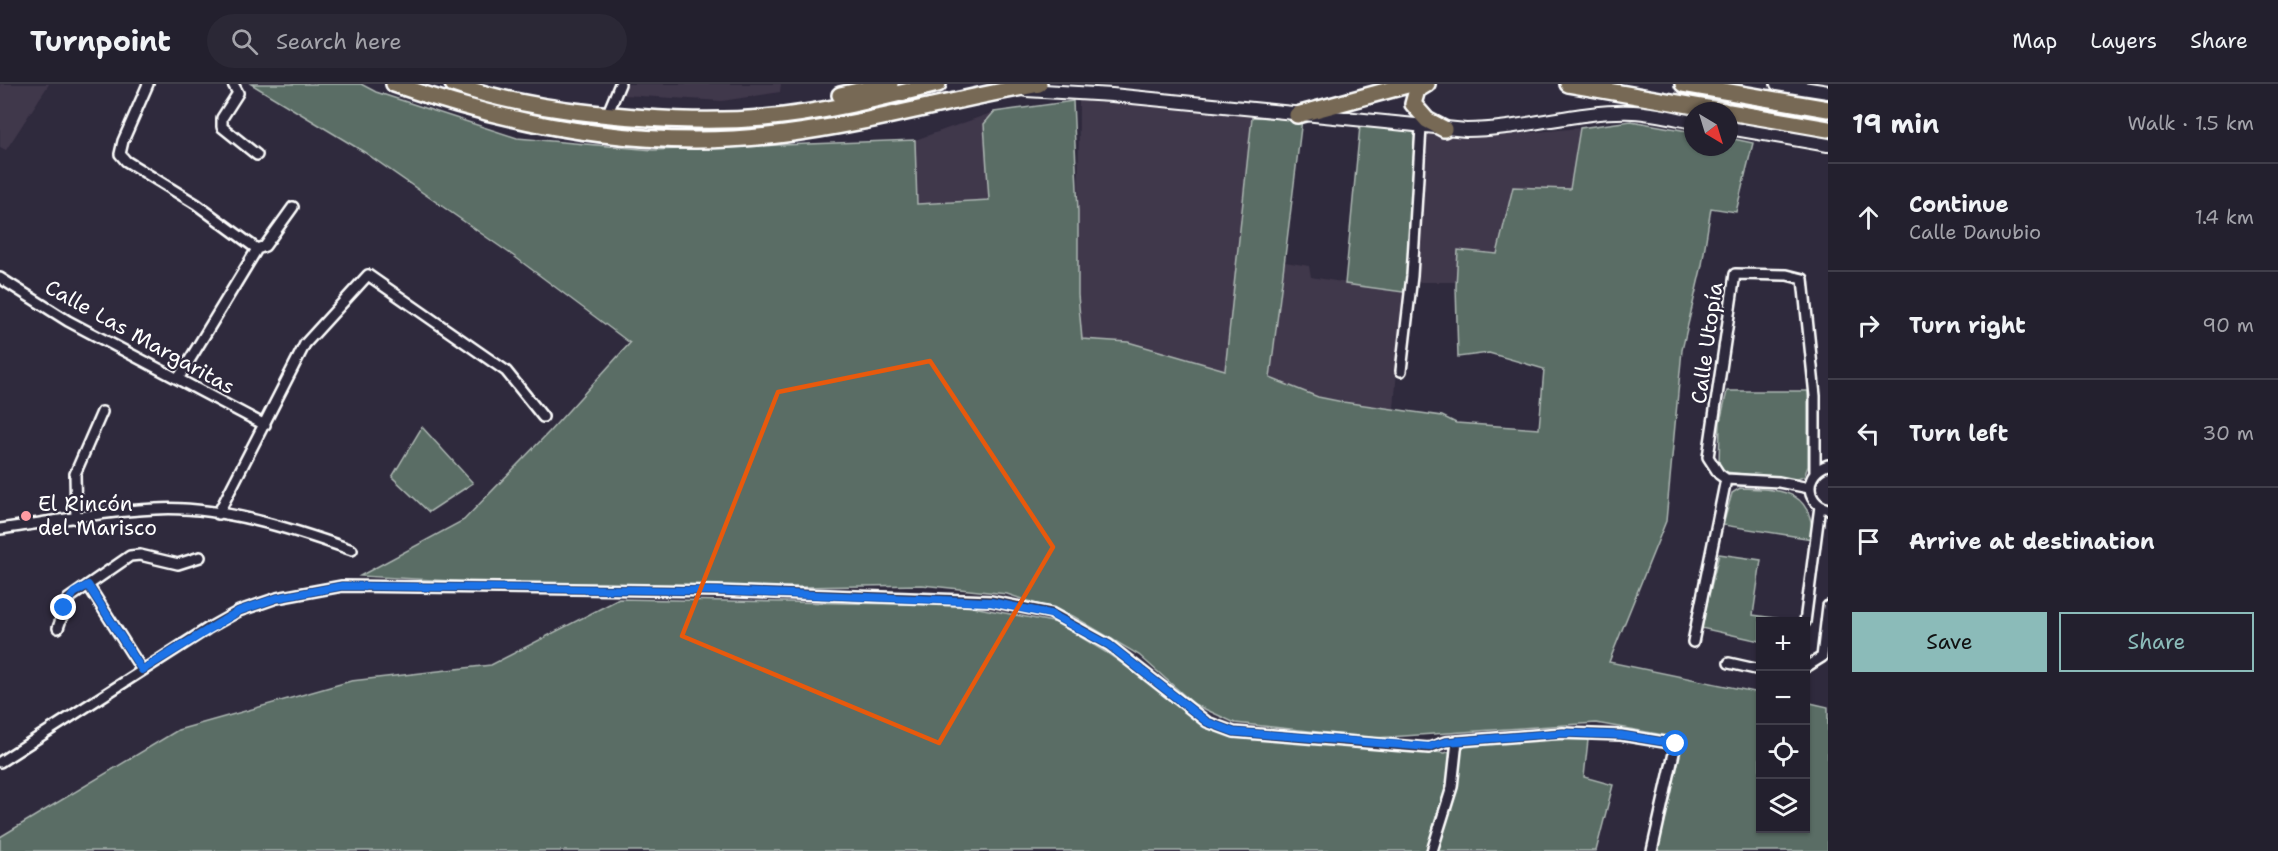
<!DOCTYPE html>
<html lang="en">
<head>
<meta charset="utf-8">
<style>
	:root { --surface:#23202e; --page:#2b2836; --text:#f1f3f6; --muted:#a3a3aa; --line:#403e4a; --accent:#8bbbb9 }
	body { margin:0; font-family:"Shantell Sans",sans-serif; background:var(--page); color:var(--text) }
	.controls { position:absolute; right:18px; bottom:18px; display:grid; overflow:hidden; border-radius:0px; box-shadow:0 2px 4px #0004 }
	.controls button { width:54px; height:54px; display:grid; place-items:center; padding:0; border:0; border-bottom:2px solid var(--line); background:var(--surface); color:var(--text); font:30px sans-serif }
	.compass { position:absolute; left:1684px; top:18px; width:54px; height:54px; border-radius:50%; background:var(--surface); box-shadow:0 2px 4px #0004; rotate:142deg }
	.stop { position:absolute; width:18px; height:18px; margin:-14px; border:4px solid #1a73e8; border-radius:50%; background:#fff }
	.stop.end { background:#1a73e8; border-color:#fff; box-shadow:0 2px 6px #0008 }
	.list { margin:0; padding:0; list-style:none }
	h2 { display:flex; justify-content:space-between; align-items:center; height:78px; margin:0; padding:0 24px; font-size:26px }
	h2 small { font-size:20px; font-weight:400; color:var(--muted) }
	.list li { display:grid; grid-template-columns:39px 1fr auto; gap:18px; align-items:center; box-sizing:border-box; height:108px; padding:0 24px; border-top:2px solid var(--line) }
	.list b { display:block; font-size:22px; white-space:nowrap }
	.list p { margin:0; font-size:20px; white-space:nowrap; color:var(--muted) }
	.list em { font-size:20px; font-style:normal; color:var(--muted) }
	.actions { display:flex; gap:12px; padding:18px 24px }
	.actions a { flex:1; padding:14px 0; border:2px solid var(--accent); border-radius:0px; text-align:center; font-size:21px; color:var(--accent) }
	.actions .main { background:var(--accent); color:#111 }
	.icon { flex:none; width:33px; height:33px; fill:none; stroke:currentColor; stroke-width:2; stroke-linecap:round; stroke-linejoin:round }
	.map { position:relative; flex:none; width:1828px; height:767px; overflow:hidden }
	header { display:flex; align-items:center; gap:36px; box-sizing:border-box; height:84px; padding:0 30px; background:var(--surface); border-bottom:2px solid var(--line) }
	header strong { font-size:28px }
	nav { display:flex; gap:33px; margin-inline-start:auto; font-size:21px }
	.search { width:420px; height:54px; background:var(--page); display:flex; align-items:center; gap:15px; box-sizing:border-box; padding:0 21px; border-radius:33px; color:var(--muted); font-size:22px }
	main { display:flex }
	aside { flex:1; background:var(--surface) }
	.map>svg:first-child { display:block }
	.built { fill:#40374b }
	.green { fill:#5a6d65; stroke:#acb6b2; stroke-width:1.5 }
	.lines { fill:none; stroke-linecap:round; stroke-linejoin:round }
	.minor-casing { stroke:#fff; stroke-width:14 }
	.tertiary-casing { stroke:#fff; stroke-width:16 }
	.trunk-casing { stroke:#fff; stroke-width:20 }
	.minor { stroke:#2f2a3d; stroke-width:9 }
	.tertiary { stroke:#2f2a3d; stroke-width:12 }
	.trunk { stroke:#776954; stroke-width:15 }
	.route { stroke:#1a73e8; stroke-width:8 }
	.marked { fill:none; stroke:#e8590c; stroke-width:4.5; stroke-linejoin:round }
	.poi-dot { fill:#ff9aa2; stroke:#2f2a3d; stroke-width:2 }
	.labels { text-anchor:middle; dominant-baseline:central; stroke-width:4.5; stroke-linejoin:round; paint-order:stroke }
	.street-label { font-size:21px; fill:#fff; stroke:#2f2a3d }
	.poi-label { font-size:21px; fill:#fff; stroke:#2f2a3d; text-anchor:start }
</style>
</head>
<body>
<header>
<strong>Turnpoint</strong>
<div class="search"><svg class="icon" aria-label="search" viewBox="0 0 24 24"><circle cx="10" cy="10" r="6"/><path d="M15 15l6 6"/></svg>Search here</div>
<nav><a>Map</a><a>Layers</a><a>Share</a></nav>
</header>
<main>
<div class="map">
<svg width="1828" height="767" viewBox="0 0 1828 767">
	<rect width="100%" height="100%" fill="#2f2a3d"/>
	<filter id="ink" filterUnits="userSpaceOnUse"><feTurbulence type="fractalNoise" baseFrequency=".0167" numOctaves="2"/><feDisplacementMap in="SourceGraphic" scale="12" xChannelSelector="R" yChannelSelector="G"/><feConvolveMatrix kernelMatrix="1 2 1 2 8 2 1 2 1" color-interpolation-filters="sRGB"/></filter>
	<g filter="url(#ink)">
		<!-- built -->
		<path class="built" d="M0,0H49L6,66L0,63Z
			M612,0H781L780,8L722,17L607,10Z
			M1079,13L1252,33L1225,286L1128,258L1082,255L1078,211Z
			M994,28L984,40L989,116L916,120L915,56Z
			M1580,44L1570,105L1497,170L1459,166L1457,198H1408L1416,48L1470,54Z
			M1285,178L1309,182L1311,193L1403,208L1394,325L1318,313L1270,294Z"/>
		<!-- green -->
		<path class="green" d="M251,0H361L376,8L517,54L653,66L915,56L917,120L989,116L984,40L994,28L1073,17L1078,127V211L1082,255L1128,258L1225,286L1252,33L1302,35L1270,294L1318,313L1343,318L1442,332L1456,339L1539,345L1544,285L1489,269L1458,273L1456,203L1458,166L1497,170L1513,103L1570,105L1580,44L1631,37L1693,48V63H1729V54L1753,59L1736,128L1711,124L1702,181L1682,266L1666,437L1609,578L1760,609V744H1806V618L1828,623V767H1656L1681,654L1596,639L1374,654L1235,639L1194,620L1139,571L1073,532L1007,510L922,501L616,506L360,492L464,436L549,348L630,259L515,173L364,68Z
			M1360,42L1416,48L1408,198L1403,208L1345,200Z
			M1727,307H1808V382L1804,393L1793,396L1726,388L1719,382L1720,338Z
			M422,343L473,399L429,428L392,393Z
			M1740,404C1782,406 1812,404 1813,455L1723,441L1732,409Z
			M1719,470L1761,476L1753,531L1795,537L1760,538V557L1701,544Z
			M619,515L962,521L1058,539L1107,569L1223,650L1445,669C1481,654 1547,655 1588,656L1584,693L1613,701L1596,767H0V753L178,646L351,597L491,581Z"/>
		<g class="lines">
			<!-- minor casing -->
			<g class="minor-casing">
				<path id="minor" d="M148,0L123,57L120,70L126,77L196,120L257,165L178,295
					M233,0L238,9L222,34V43L257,71
					M607,31L620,0
					M257,165L265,162L293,123
					M0,194L68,237L265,341
					M1401,287L1412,192L1421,43
					M1828,381C1805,388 1803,418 1828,425
					M1809,404L1779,398L1726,395L1719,390L1708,373L1735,190L1787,191L1803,195L1815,312V388
					M218,430L305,260L368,191L506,287L543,333
					M76,435L75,390L102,328
					M0,445C51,438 104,427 155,425C218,421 293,445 352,466
					M88,501L130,472L140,471L178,480L200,473
					M1805,538L1820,422
					M58,544L68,515L88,501L142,586
					M1693,558L1726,395
					M1729,579L1760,586
					M1806,583L1822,573L1828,522
					M0,678L207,545L239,527L277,514L342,502L718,507L991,517L1051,529L1109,561L1207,638L1234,648L1429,664L1445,658L1563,649L1621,651L1676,660L1652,767
					M1432,767L1452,703L1457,657"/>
			</g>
			<!-- tertiary casing -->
			<g class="tertiary-casing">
				<path id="tertiary" d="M1777,0L1828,8
					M1026,6L1112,11L1466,46C1522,46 1577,26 1633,28C1653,29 1673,34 1693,38
					M1729,44L1828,61"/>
			</g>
			<!-- trunk casing -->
			<g class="trunk-casing">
				<path id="trunk" d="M394,0C520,44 652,68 785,50C871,39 954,15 1039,0
					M453,0C498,16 544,24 591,29C649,35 705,39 764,34C822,29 881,14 938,0
					M1427,0L1417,6L1413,20L1427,36L1444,45
					M1568,0L1724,27
					M1683,0L1828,25
					M840,11L890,0
					M1729,28L1828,45
					M1297,31L1411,0"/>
			</g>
			<!-- minor -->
			<use href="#minor" class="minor"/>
			<!-- tertiary -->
			<use href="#tertiary" class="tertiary"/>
			<!-- trunk -->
			<use href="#trunk" class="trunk"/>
		</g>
	</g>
	<g class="lines" filter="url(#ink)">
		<!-- route -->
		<path class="route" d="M64,524L74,509L88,501L142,586L239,527L277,514L342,502L718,507L991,518L1051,530L1109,561L1207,638L1234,648L1429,663L1445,658L1563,649L1621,651L1676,660"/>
	</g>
	<!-- marked area -->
	<path class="marked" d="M930,277L1053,463L939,659L682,552L778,308Z"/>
	<!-- markers -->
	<circle class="poi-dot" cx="26" cy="432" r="6"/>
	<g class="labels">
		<!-- street labels -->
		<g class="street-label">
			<text transform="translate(140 253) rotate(29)">Calle Las Margaritas</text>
			<text transform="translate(1707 259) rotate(-82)">Calle Utopía</text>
		</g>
		<!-- poi labels -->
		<g class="poi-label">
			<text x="38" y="420">El Rincón<tspan x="38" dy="24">del Marisco</tspan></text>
		</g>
	</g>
</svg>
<div class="controls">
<button>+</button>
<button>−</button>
<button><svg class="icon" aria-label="locate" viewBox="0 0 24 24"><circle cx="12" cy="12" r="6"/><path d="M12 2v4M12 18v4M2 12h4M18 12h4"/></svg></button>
<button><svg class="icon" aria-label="layers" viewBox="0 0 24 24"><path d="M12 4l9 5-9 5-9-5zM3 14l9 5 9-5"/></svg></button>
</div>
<svg class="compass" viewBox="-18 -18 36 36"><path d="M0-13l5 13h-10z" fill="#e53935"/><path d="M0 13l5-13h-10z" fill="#a3a3aa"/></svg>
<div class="stop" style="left:1676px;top:660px"></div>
<div class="stop end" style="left:64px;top:524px"></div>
</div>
<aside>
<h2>19 min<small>Walk · 1.5 km</small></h2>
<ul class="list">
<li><svg class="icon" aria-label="ahead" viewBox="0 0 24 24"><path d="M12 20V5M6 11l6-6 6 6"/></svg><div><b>Continue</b><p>Calle Danubio</p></div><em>1.4 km</em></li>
<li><svg class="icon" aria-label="right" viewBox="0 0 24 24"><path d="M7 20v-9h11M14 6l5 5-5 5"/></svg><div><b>Turn right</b></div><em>90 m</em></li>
<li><svg class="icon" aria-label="left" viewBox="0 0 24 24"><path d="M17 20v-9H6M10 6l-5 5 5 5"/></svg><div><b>Turn left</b></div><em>30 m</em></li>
<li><svg class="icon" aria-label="arrive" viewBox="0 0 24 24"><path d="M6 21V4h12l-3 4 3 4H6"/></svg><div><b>Arrive at destination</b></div></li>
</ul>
<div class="actions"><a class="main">Save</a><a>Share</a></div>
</aside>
</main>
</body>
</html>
